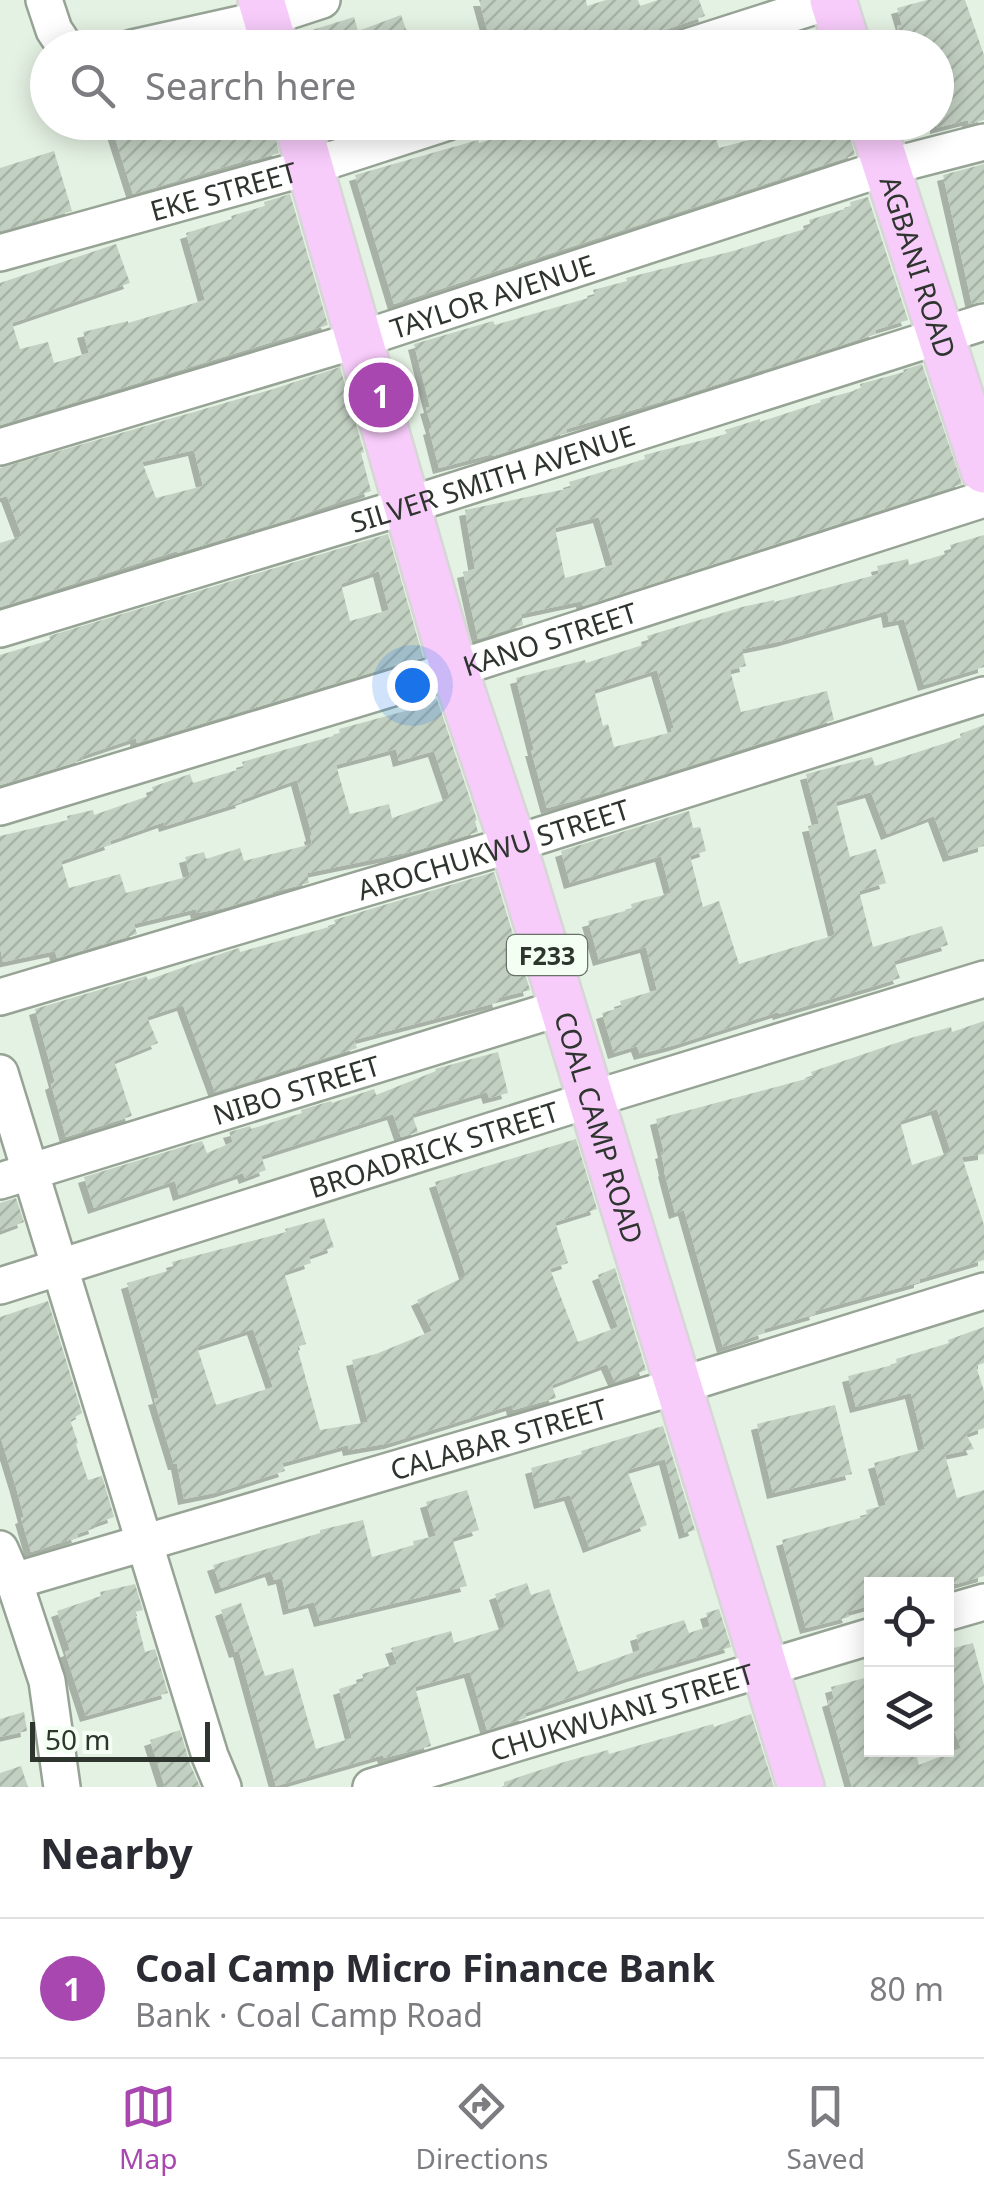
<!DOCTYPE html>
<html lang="en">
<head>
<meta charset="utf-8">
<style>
	:root { --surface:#fff; --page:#f7f7f7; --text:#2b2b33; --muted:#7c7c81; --line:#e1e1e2; --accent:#a747af }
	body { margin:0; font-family:"Noto Sans",sans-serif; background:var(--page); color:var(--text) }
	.controls { position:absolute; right:30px; bottom:30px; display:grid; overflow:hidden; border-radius:0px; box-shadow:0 5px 25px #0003 }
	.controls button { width:90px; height:90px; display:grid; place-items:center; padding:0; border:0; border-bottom:2px solid var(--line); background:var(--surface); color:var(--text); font:50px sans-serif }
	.scale { position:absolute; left:30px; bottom:25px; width:180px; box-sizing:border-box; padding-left:10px; border:5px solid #2e342e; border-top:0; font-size:28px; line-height:35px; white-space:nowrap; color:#2e342e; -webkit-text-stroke:8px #f3fff3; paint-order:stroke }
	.you { position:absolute; left:412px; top:685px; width:35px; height:35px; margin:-25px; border:8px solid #fff; border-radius:50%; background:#1a73e8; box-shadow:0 0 0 15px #1a73e833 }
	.badge { display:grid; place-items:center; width:65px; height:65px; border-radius:50%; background:var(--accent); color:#fff; font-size:32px; font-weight:700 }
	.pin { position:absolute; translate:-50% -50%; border:5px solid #fff; box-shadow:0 2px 10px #0006 }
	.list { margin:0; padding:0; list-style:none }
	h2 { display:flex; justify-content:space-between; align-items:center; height:130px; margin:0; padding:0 40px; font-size:42px }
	h2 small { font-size:32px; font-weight:400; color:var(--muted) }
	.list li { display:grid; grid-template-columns:65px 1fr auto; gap:30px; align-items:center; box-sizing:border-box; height:140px; padding:0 40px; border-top:2px solid var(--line) }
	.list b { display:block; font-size:38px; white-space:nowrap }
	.list p { margin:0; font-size:32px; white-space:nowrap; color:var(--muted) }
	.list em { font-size:32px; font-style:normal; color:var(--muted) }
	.icon { flex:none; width:55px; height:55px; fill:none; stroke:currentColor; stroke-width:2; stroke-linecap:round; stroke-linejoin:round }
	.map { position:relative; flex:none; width:984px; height:1787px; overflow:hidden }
	.search { position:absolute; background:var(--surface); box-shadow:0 5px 25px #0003; left:30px; right:30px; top:30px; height:110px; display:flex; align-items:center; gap:25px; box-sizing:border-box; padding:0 35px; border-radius:55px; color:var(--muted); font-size:38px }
	.sheet { height:270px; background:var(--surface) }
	nav { display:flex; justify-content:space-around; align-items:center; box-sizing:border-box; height:140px; border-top:2px solid var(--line); background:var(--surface); font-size:28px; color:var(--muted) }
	nav a { display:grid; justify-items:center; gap:5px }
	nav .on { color:var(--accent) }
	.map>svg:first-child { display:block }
	.building { fill:url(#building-hatch); fill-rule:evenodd; filter:url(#shadow) }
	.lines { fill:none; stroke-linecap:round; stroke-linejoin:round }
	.minor-casing { stroke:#96a395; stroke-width:40 }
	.major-casing { stroke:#d5d6d5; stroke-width:50 }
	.minor { stroke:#fff; stroke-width:35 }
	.major { stroke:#f7cbfa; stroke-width:45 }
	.labels { text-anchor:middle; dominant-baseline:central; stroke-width:9; stroke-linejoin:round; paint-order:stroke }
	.shield { fill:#f3fff3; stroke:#697169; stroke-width:2.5 }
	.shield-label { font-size:25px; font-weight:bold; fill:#2e342e }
	.street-label { font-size:28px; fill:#2e342e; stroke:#f3fff3 }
</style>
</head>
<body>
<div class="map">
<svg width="984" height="1787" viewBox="0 0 984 1787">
	<defs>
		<pattern id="building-hatch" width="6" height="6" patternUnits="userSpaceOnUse" patternTransform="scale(2.5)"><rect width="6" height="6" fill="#c2d0c2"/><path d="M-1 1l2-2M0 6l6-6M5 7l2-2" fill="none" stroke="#a7b3a7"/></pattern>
		<filter id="shadow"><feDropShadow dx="-6" dy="6" stdDeviation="0" flood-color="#0004"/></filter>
	</defs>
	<rect width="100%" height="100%" fill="#e4f2e3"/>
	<!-- building -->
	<path class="building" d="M479,0H586L587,6L606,0H638L640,6L658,0H699L705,16L613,48H496L495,39L490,40Z
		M927,0H965L984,55V120L969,124L968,120L936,128V48H903L897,26L902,25L897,8Z
		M401,15L408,35L375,48H314L309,31L354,17L358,31Z
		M110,122H157L160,129L178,122H272L279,153L251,161V159L133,194Z
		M531,122H664L669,139L713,127L719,148L764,136L761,128L779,122H846L855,155L394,304L355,175L478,140L479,143L533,127Z
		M54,151L72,211L0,231V168Z
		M984,164V301L972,304L943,175Z
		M290,194L328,325L0,425V283L116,244L130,283L12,323L20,349L48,342L54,363L89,353L83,332L128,321V323L205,300L186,233L232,219L231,216L265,206L264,202Z
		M868,197L908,320L875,330L876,334L671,399L566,429L567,432L493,456L492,454L439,468L429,429L432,428L426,408L430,407L414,344L493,321L495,325L595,296L593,290L627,281L626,278L733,251L811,227L809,220L851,207L850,202Z
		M922,364L962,484L583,606L582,601L521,614L523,625L478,639L463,572L475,569L465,510L571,488L569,482L645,459L644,455L727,434L725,430L760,419V422L821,402L820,400L861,389L860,384L904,372L903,370ZM599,517L613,565L565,578L555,528Z
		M340,367L364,452L361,453L371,491L290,519L177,553V551L0,607V543L22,536L7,496L0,498V468L270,390ZM194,450L203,486L156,498L142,462Z
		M388,534L423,657L137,743L136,738L82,756L83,760L0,785V655L50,640L49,636ZM379,571L389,610L350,621L341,584Z
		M984,535V667L924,685L904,619L889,622L887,611L782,641L742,649L746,666L730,670L741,712L827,691L834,720L607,792L547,808L531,750H534L516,678L585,660L586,663L649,643L647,636L742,607L774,600V602L879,574L877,566L908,559L909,565L952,552L950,545ZM657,670L674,728L671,729L672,732L614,747L608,724L603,726L594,690Z
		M437,699L477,820L475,821L478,832L414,851L307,873L309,883L272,892L273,893L224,908L197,913L196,909L134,924L137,934L57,958L55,951L3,962L0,947V836L68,820L67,816L93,810L94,815L154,794L152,787L190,774L193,783L244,768L242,762L340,734L339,729L420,707L419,705ZM396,749L399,761L434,751L450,798L392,818L389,804L350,814L336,765ZM297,780L312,835L310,836L312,844L244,861L240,848L206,859L204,852L185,857L190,876L126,893L120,874L69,888L61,861L111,844L110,841L164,822L165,826L242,802L241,800Z
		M984,725V846L949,856L934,816L887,834L871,792L836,802L850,857L876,849L886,883L859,891L873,947L942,926L948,945L894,961L900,978L878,985L779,1014L778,1012L675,1045L640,1054L637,1046L614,1053L602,1013L622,1007L620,1001L657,990L646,947L599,960L588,921L632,909L631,904L671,893L661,856L570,883L561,851L689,811L693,828L700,827L706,851L690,856L703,907L719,901L739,964L835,935L808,826L819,824L806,774L872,757L875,766L961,738L960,734Z
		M494,872L530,990L498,998L499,1002L354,1040L357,1048L215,1092L183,1005L147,1017L158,1043L114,1061L132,1116L66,1137L51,1084L55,1082L35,1009L146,976L148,980L226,952L239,948L240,952L336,925L334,920Z
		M984,1021V1154L962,1157L984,1225V1260L920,1279V1282L815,1311L816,1314L764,1329L765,1333L723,1347L684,1210L675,1213L664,1171L665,1170L661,1153L664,1152L656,1119L813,1077L811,1072L914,1037L951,1027L952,1032ZM937,1109L951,1152L912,1165L900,1121Z
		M498,1052L508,1093L489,1098L487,1092L412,1114L418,1132L401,1137L393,1114L261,1156L266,1170L245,1178L243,1173L179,1195L175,1181L94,1208L84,1177L202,1141L207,1153L233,1142L229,1132L250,1126L251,1129L302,1113L301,1110L331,1101L332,1103L374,1089L376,1095L436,1071L435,1069Z
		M576,1139L597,1209L555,1222L568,1263L550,1269L578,1342L618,1327L598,1275L615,1268L646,1370L615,1382L607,1364L552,1385L556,1398L513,1410L512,1405L390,1443L349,1450L348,1445L282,1463L285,1471L219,1492L184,1499L177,1464H174L154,1399L159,1398L127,1283L174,1269L172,1262L286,1232L285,1229L324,1218L334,1247L309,1256L311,1263L284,1272L306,1344L297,1347L320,1430L368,1422L352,1360L376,1354L432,1331L417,1300L466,1276L435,1182ZM253,1329L273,1387L216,1405L197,1347Z
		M16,1198L24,1222L0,1231V1203Z
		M48,1301L82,1413L70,1420L78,1443L76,1444L88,1480L102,1476L114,1517L94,1524L95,1528L77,1534L78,1537L31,1552L21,1518L24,1517L16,1487L0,1435V1317Z
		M984,1327V1363L976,1366L984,1391V1428L966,1434L974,1449L945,1455L957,1498L984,1490V1576L956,1584H872V1605L847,1612L849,1617L806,1628L782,1540L867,1516L866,1510L886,1505L874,1463L925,1449L911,1393L856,1407L848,1376L897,1364L896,1359L949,1343L948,1340Z
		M835,1405L852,1474L773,1493L757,1424Z
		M663,1426L695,1530L685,1533L665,1459L627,1470L647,1525L589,1547L570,1495L540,1503L531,1468L582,1454L581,1451Z
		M467,1490L479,1530L452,1538L467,1586L320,1621L314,1602L289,1609L282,1578L274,1580L271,1571L221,1588L213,1565L320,1533V1530L363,1520L372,1557L414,1545L413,1541L436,1536L426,1502Z
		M527,1583L531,1595L549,1589L578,1672L640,1650L636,1635L684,1620L689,1633L710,1626L706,1613L719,1609L731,1647L633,1676L525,1713L526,1718L487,1730L470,1672L415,1687L431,1746L384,1758L383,1755L276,1786L239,1651L235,1652L221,1610L241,1603L265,1676L293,1668L316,1749L352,1738L339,1689L364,1681L362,1674L397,1664L391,1648L451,1631L454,1643L506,1627L495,1594Z
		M135,1584L143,1610L135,1612L145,1652L155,1649L168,1693L86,1716L65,1652L70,1650L57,1611L101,1596L100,1592Z
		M973,1643L984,1685V1787H852L828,1701L834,1699L831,1687L872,1676V1750H915L919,1765L961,1748L946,1710V1650Z
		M24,1712L27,1731L0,1737V1719Z
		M751,1714L774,1787H504V1782L564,1762L608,1750L609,1754L713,1724L714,1727Z
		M180,1730L190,1764L200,1787H165L150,1740Z
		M21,1766L28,1787H0V1773Z"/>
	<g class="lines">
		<!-- minor casing -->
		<g class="minor-casing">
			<g id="minor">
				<path d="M44,0L54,30L66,48"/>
				<path d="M132,48L267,18L322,0"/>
				<path d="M684,48L834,0"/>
				<path id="s1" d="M0,253L309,167L448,122"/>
				<path id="s2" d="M0,447L361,339L887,167L984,142"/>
				<path id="s3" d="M0,629L406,506L984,322"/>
				<path id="s4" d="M0,807L455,669L984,499"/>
				<path id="s5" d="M0,997L513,844L984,695"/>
				<path d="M0,1073L210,1756L223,1787"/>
				<path id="s6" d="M0,1181L563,1007"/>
				<path id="s7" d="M0,1286L592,1099L984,979"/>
				<path d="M0,1549L14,1581L47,1681L62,1787"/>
				<path id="s8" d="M14,1581L678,1386L984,1291"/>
				<path d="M946,1613L984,1602"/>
				<path id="s9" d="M371,1787L872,1636"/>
			</g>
		</g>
		<!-- major casing -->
		<g class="major-casing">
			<g id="major">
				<path d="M261,0L275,48"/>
				<path d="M833,0L848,48"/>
				<path id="s10" d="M297,122L450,656L513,844L801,1787"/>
				<path id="s11" d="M872,122L984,470"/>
			</g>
		</g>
		<!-- minor -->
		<use href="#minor" class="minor"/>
		<!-- major -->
		<use href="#major" class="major"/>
	</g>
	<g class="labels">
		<!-- shield labels -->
		<rect class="shield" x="507" y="935" width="80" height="40" rx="8"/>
		<g class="shield-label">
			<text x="547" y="955">F233</text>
		</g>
		<!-- street labels -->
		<g class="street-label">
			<text stroke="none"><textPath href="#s1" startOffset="232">EKE STREET</textPath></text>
			<text stroke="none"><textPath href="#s11" startOffset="152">AGBANI ROAD</textPath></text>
			<text stroke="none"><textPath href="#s2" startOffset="515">TAYLOR AVENUE</textPath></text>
			<text stroke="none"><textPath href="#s3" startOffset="515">SILVER SMITH AVENUE</textPath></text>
			<text stroke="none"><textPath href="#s4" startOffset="575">KANO STREET</textPath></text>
			<text stroke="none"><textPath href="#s5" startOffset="515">AROCHUKWU STREET</textPath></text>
			<text stroke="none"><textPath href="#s6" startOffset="310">NIBO STREET</textPath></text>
			<text stroke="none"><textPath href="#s10" startOffset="1050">COAL CAMP ROAD</textPath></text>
			<text stroke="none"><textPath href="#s7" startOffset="455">BROADRICK STREET</textPath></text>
			<text stroke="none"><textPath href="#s8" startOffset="505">CALABAR STREET</textPath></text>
			<text stroke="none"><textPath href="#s9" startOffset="262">CHUKWUANI STREET</textPath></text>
		</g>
	</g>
</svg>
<div class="controls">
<button><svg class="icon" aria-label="locate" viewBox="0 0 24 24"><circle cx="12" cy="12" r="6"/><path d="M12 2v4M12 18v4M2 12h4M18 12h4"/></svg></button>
<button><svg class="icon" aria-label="layers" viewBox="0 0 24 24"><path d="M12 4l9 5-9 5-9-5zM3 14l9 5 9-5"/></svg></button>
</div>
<div class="scale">50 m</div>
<div class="you"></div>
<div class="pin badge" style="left:381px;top:395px">1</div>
<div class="search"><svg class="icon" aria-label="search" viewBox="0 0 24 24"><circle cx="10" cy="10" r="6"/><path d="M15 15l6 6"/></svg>Search here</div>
</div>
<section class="sheet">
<h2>Nearby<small></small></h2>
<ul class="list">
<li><span class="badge">1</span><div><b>Coal Camp Micro Finance Bank</b><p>Bank · Coal Camp Road</p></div><em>80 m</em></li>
</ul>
</section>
<nav>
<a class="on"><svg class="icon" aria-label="map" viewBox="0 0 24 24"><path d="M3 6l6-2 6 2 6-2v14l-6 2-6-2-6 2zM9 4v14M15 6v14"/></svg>Map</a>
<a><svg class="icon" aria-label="directions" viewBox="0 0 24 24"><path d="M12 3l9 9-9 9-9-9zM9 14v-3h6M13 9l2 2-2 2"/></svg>Directions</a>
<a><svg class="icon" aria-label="saved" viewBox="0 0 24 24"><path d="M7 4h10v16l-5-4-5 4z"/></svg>Saved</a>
</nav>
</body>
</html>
